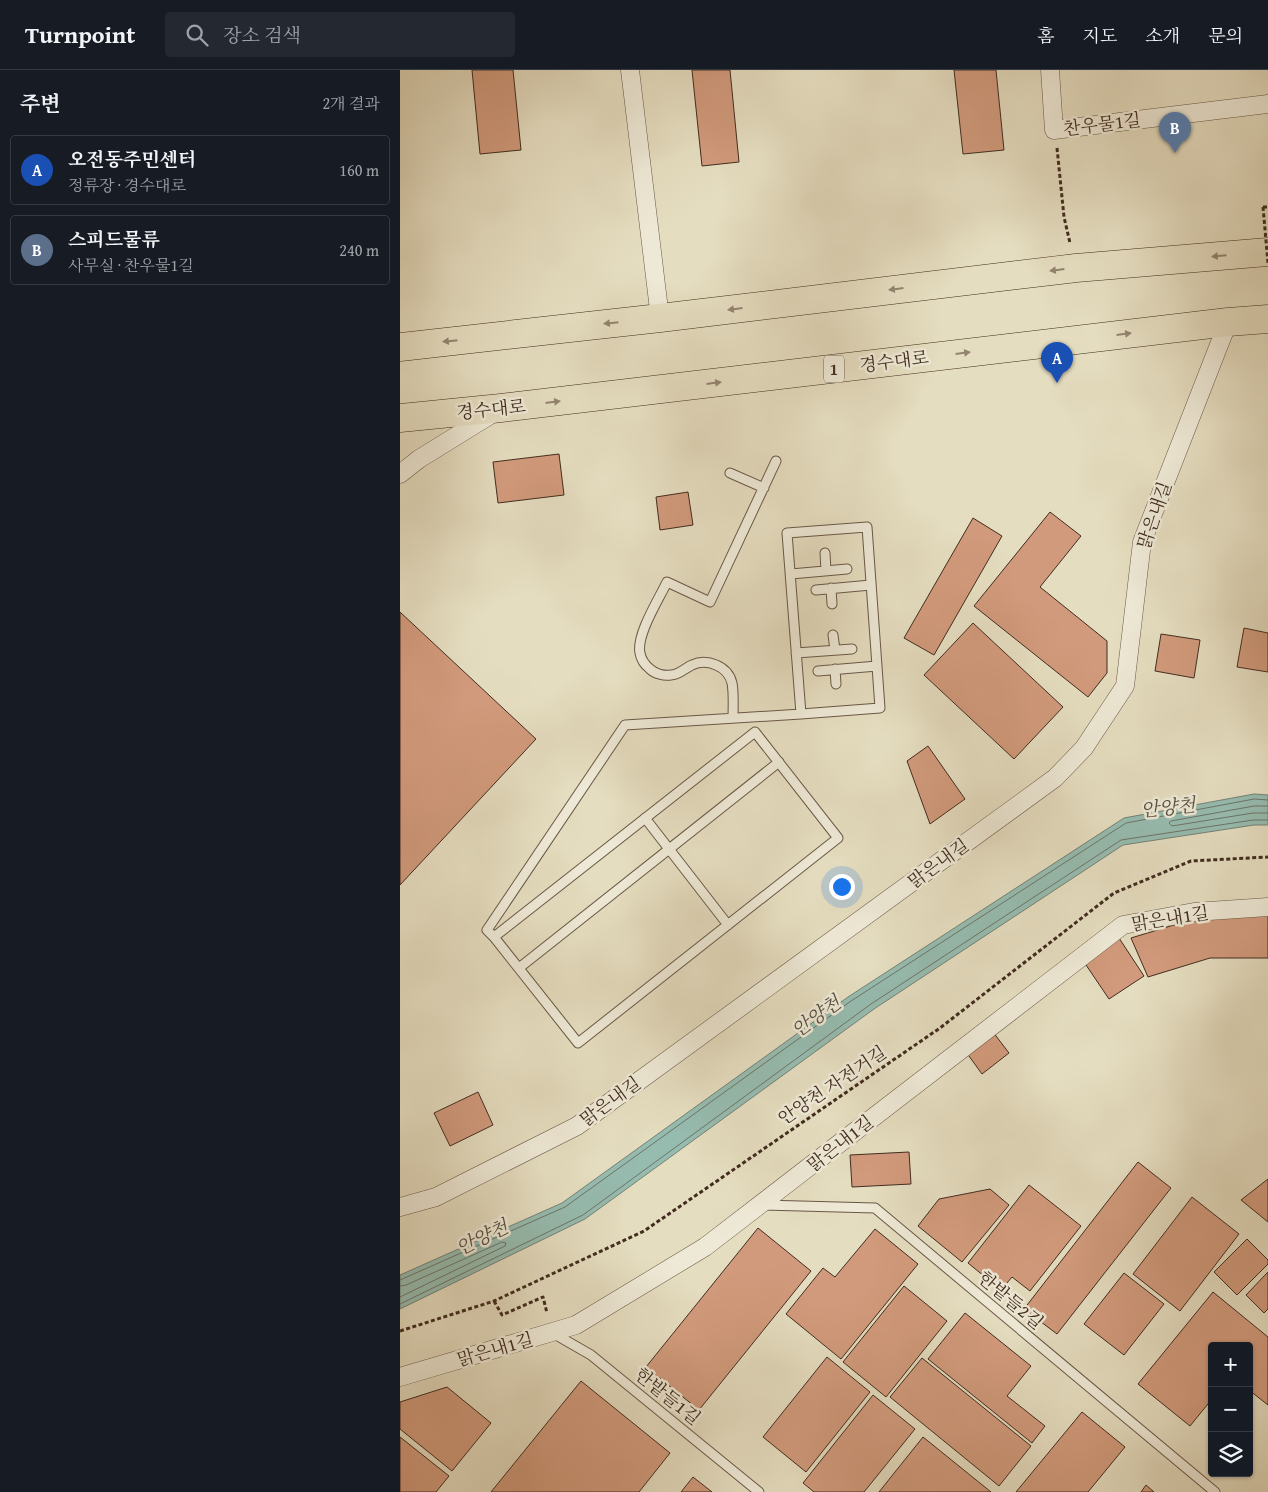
<!DOCTYPE html>
<html lang="ko">
<head>
<meta charset="utf-8">
<style>
	:root { --surface:#171b24; --page:#242831; --text:#f1f3f6; --muted:#9ea1a6; --line:#363941; --accent:#8c9099 }
	body { margin:0; font-family:"Gentium Book Plus","Noto Serif KR",serif; background:var(--page); color:var(--text) }
	.controls { position:absolute; right:15px; bottom:15px; display:grid; overflow:hidden; border-radius:5px; box-shadow:0 1px 4px #0004 }
	.controls button { width:45px; height:45px; display:grid; place-items:center; padding:0; border:0; border-bottom:1px solid var(--line); background:var(--surface); color:var(--text); font:25px sans-serif }
	.you { position:absolute; left:441px; top:816px; width:18px; height:18px; margin:-12px; border:4px solid #fff; border-radius:50%; background:#1a73e8; box-shadow:0 0 0 8px #1a73e833 }
	.badge { display:grid; place-items:center; width:32px; height:32px; border-radius:50%; background:var(--accent); color:#fff; font-size:16px; font-weight:700 }
	.pin { position:absolute; translate:-50% -41px; filter:drop-shadow(0 1px 2px #0008) }
	.pin::after { content:''; position:absolute; top:26px; width:18px; height:15px; background:inherit; clip-path:polygon(0 0,100% 0,50% 100%) }
	.list { margin:0; padding:0; list-style:none }
	h2 { display:flex; justify-content:space-between; align-items:center; height:65px; margin:0; padding:0 20px; font-size:21px }
	h2 small { font-size:16px; font-weight:400; color:var(--muted) }
	.list li { display:grid; grid-template-columns:32px 1fr auto; gap:15px; align-items:center; box-sizing:border-box; height:70px; margin:0 10px 10px; padding:0 10px; border:1px solid var(--line); border-radius:5px }
	.list b { display:block; font-size:19px; white-space:nowrap }
	.list p { margin:0; font-size:16px; white-space:nowrap; color:var(--muted) }
	.list em { font-size:16px; font-style:normal; color:var(--muted) }
	.icon { flex:none; width:28px; height:28px; fill:none; stroke:currentColor; stroke-width:2; stroke-linecap:round; stroke-linejoin:round }
	.map { position:relative; flex:none; width:868px; height:1422px; overflow:hidden }
	header { display:flex; align-items:center; gap:30px; box-sizing:border-box; height:70px; padding:0 25px; background:var(--surface); border-bottom:1px solid var(--line) }
	header strong { font-size:24px }
	nav { display:flex; gap:28px; margin-inline-start:auto; font-size:18px }
	.search { width:350px; height:45px; background:var(--page); display:flex; align-items:center; gap:12px; box-sizing:border-box; padding:0 18px; border-radius:5px; color:var(--muted); font-size:19px }
	main { display:flex }
	aside { flex:1; background:var(--surface) }
	.map>svg:first-child { display:block }
	.water { fill:#96bcb0; stroke:#748276 }
	.lines { fill:none; stroke-linecap:round; stroke-linejoin:round }
	.shore { stroke:#6c7468; stroke-width:1 }
	.building { fill:#d19a7c; stroke:#412c1f }
	.service-casing { stroke:#6a5847; stroke-width:11 }
	.minor-casing { stroke:#6a5847; stroke-width:19 }
	.primary-casing { stroke:#412c1f; stroke-width:29 }
	.path { stroke:#412c1f; stroke-width:3; stroke-dasharray:4 2.5; stroke-linecap:butt }
	.service { stroke:#eee9d6; stroke-width:9 }
	.minor { stroke:#eee9d6; stroke-width:18 }
	.primary { stroke:#e5ddc0; stroke-width:28 }
	.path-bridge { stroke:#412c1f; stroke-width:3; stroke-dasharray:4 2.5; stroke-linecap:butt }
	.oneway { fill:#938470 }
	.labels { text-anchor:middle; dominant-baseline:central; stroke-width:5; stroke-linejoin:round; paint-order:stroke }
	.shield { fill:#eee9d6; stroke:#756556; stroke-width:1 }
	.shield-label { font-size:16px; font-weight:bold; fill:#412c1f }
	.street-label { font-size:18px; fill:#412c1f; stroke:#eee9d6 }
	.water-label { font-size:19px; font-style:italic; fill:#565043; stroke:#eee9d6 }
</style>
</head>
<body>
<header>
<strong>Turnpoint</strong>
<div class="search"><svg class="icon" aria-label="search" viewBox="0 0 24 24"><circle cx="10" cy="10" r="6"/><path d="M15 15l6 6"/></svg>장소 검색</div>
<nav><a>홈</a><a>지도</a><a>소개</a><a>문의</a></nav>
</header>
<main>
<aside>
<h2>주변<small>2개 결과</small></h2>
<ul class="list">
<li><span class="badge" style="background:#1a4fb4">A</span><div><b>오전동주민센터</b><p>정류장 · 경수대로</p></div><em>160 m</em></li>
<li><span class="badge" style="background:#5c6f8a">B</span><div><b>스피드물류</b><p>사무실 · 찬우물1길</p></div><em>240 m</em></li>
</ul>
</aside>
<div class="map">
<svg width="868" height="1422" viewBox="0 0 868 1422">
	<rect width="100%" height="100%" fill="#e5ddc0"/>
	<filter id="stains"><feTurbulence type="fractalNoise" baseFrequency=".004" numOctaves="4"/><feColorMatrix values="0 0 0 0 .2 0 0 0 0 .09 0 0 0 0 .02 0 0 0 .5 -.17"/></filter>
	<radialGradient id="worn" r=".72"><stop offset=".6" stop-color="#630" stop-opacity="0"/><stop offset="1" stop-color="#630" stop-opacity=".3"/></radialGradient>
	<!-- water -->
	<path class="water" d="M854,724L868,725V755H854L723,775L474,939L185,1149L0,1239V1205L162,1133L448,927L724,748Z"/>
	<g class="lines">
		<!-- shore -->
		<path class="shore" d="M868,736H854L771,751L769,753L772,756L853,743H868
			M0,1210L165,1137L451,931L726,753L854,729L868,730
			M0,1216L6,1215L102,1172L106,1173L105,1176L0,1227
			M0,1234L183,1145L471,934L721,770L853,750H868"/>
	</g>
	<!-- building -->
	<path class="building" d="M72,0H113L121,80L80,84Z
		M292,0H330L339,92L302,96Z
		M554,0H596L604,80L563,84Z
		M159,384L164,425L98,433L93,392Z
		M288,422L293,455L260,460L256,427Z
		M650,442L681,466L640,517L707,571V603L688,627L574,536Z
		M573,448L602,466L534,585L504,568Z
		M0,542L136,669L0,815Z
		M573,553L663,637L614,689L524,605Z
		M844,558L868,563V602L837,597Z
		M761,564L800,570L794,608L755,601Z
		M528,676L565,729L530,754L507,691Z
		M810,844H868V888H810L748,907L731,868Z
		M719,868L744,906L709,929L684,892Z
		M593,962L609,983L582,1004L566,982Z
		M78,1022L93,1055L50,1076L34,1043Z
		M509,1082L511,1114L452,1117L450,1085Z
		M738,1092L771,1118L657,1264L624,1239Z
		M868,1109V1152L841,1130Z
		M629,1115L681,1156L630,1221L612,1207L601,1220L568,1193Z
		M590,1119L609,1135L562,1192L518,1156L539,1129Z
		M792,1127L839,1164L780,1241L733,1204Z
		M358,1158L411,1201L299,1340L246,1297Z
		M475,1159L518,1194L441,1289L386,1244L423,1198L435,1207Z
		M847,1169L868,1190V1194L837,1225L814,1202Z
		M868,1202V1239L864,1243L846,1225Z
		M724,1203L764,1234L724,1285L684,1254Z
		M504,1216L547,1251L486,1327L443,1292Z
		M813,1222L868,1267V1335L849,1320V1276H812V1329L790,1356L738,1314Z
		M565,1243L631,1296L607,1326L645,1356L632,1373L528,1289Z
		M427,1287L470,1322L406,1402L363,1367Z
		M522,1288L631,1376L599,1416L490,1327Z
		M181,1311L270,1383L239,1422H91Z
		M47,1317L91,1353L52,1401L0,1359V1332Z
		M473,1325L515,1359L464,1422H414L403,1413Z
		M682,1342L725,1377L688,1422H616Z
		M0,1367L49,1406L36,1422H0Z
		M523,1367L591,1422H479Z
		M293,1407L312,1422H281Z
		M746,1415L754,1422H741Z"/>
	<g class="lines">
		<!-- service casing -->
		<g class="service-casing">
			<path id="service" d="M330,403L364,418
				M467,457L480,638L401,644L387,463Z
				M425,483L426,501
				M391,504L447,499
				M431,518L432,534
				M416,520L471,515
				M433,565L435,580
				M396,583L452,579
				M435,599L436,614
				M418,601L477,596
				M333,648C333,637 334,624 332,613C328,596 307,588 292,595C285,598 279,605 271,605C264,606 255,604 250,599C245,595 241,589 240,583C236,565 259,529 267,512L310,532L376,391
				M245,748L328,855
				M94,867L355,662L438,768L178,973L94,867L87,860L225,655L401,644
				M119,898L379,692
				M363,1135L475,1138L815,1422
				M151,1262L191,1285L359,1422"/>
		</g>
		<!-- minor casing -->
		<g class="minor-casing">
			<path id="minor" d="M230,0L260,248
				M650,0L654,60L868,34
				M0,404L19,389L95,342
				M0,1137L36,1127L177,1056L655,708L684,678L725,616L742,472L828,252
				M0,1307L176,1255L305,1177L723,855L794,842L868,837"/>
		</g>
		<!-- primary casing -->
		<g class="primary-casing">
			<path id="primary" d="M0,277L260,248L676,198L868,182
				M0,348L101,338L828,252L868,249"/>
		</g>
		<!-- path -->
		<path class="path" d="M657,78L664,147L670,173
			M863,137H868
			M94,1231L102,1245L143,1227L147,1243
			M0,1261L94,1231L244,1161L540,958L714,823L791,791L868,787"/>
		<!-- service -->
		<use href="#service" class="service"/>
		<!-- minor -->
		<use href="#minor" class="minor"/>
		<!-- primary -->
		<use href="#primary" class="primary"/>
		<!-- path-bridge -->
		<path class="path-bridge" d="M863,137L868,193"/>
	</g>
	<!-- one-way arrows -->
	<defs><path id="oneway-solid" d="M-6-.8H1V-3.2L6.5 0L1 3.2V.8H-6Z" transform="scale(1.25)"/></defs>
	<g class="oneway">
		<use href="#oneway-solid" transform="translate(819 186) rotate(175)"/>
		<use href="#oneway-solid" transform="translate(657 200) rotate(173)"/>
		<use href="#oneway-solid" transform="translate(496 219) rotate(173)"/>
		<use href="#oneway-solid" transform="translate(335 239) rotate(173)"/>
		<use href="#oneway-solid" transform="translate(211 253) rotate(174)"/>
		<use href="#oneway-solid" transform="translate(724 264) rotate(-7)"/>
		<use href="#oneway-solid" transform="translate(50 271) rotate(174)"/>
		<use href="#oneway-solid" transform="translate(563 283) rotate(-7)"/>
		<use href="#oneway-solid" transform="translate(314 313) rotate(-7)"/>
		<use href="#oneway-solid" transform="translate(153 332) rotate(-7)"/>
	</g>
	<g class="labels">
		<!-- shield labels -->
		<rect class="shield" x="424" y="285.5" width="20" height="27" rx="4"/>
		<g class="shield-label">
			<text x="434" y="299">1</text>
		</g>
		<!-- street labels -->
		<g class="street-label">
			<text transform="translate(702 54) rotate(-7)">찬우물1길</text>
			<text transform="translate(494 291) rotate(-7)">경수대로</text>
			<text transform="translate(91 339) rotate(-6)">경수대로</text>
			<text transform="translate(754 445) rotate(-71)">맑은내길</text>
			<text transform="translate(538 793) rotate(-36)">맑은내길</text>
			<text transform="translate(770 848) rotate(-9)">맑은내1길</text>
			<text transform="translate(432 1015) rotate(-34)">안양천 자전거길</text>
			<text transform="translate(210 1031) rotate(-36)">맑은내길</text>
			<text transform="translate(440 1073) rotate(-38)">맑은내1길</text>
			<text transform="translate(611 1230) rotate(40)">한밭들2길</text>
			<text transform="translate(95 1279) rotate(-16)">맑은내1길</text>
			<text transform="translate(268 1326) rotate(39)">한밭들1길</text>
		</g>
		<!-- water labels -->
		<g class="water-label">
			<text transform="translate(768 737) rotate(-6)">안양천</text>
			<text transform="translate(416 946) rotate(-36)">안양천</text>
			<text transform="translate(82 1167) rotate(-26)">안양천</text>
		</g>
	</g>
	<rect width="100%" height="100%" filter="url(#stains)"/>
	<rect width="100%" height="100%" fill="url(#worn)"/>
</svg>
<div class="controls">
<button>+</button>
<button>−</button>
<button><svg class="icon" aria-label="layers" viewBox="0 0 24 24"><path d="M12 4l9 5-9 5-9-5zM3 14l9 5 9-5"/></svg></button>
</div>
<div class="you"></div>
<div class="pin badge" style="left:657px;top:313px;background:#1a4fb4">A</div>
<div class="pin badge" style="left:775px;top:83px;background:#5c6f8a">B</div>
</div>
</main>
</body>
</html>
